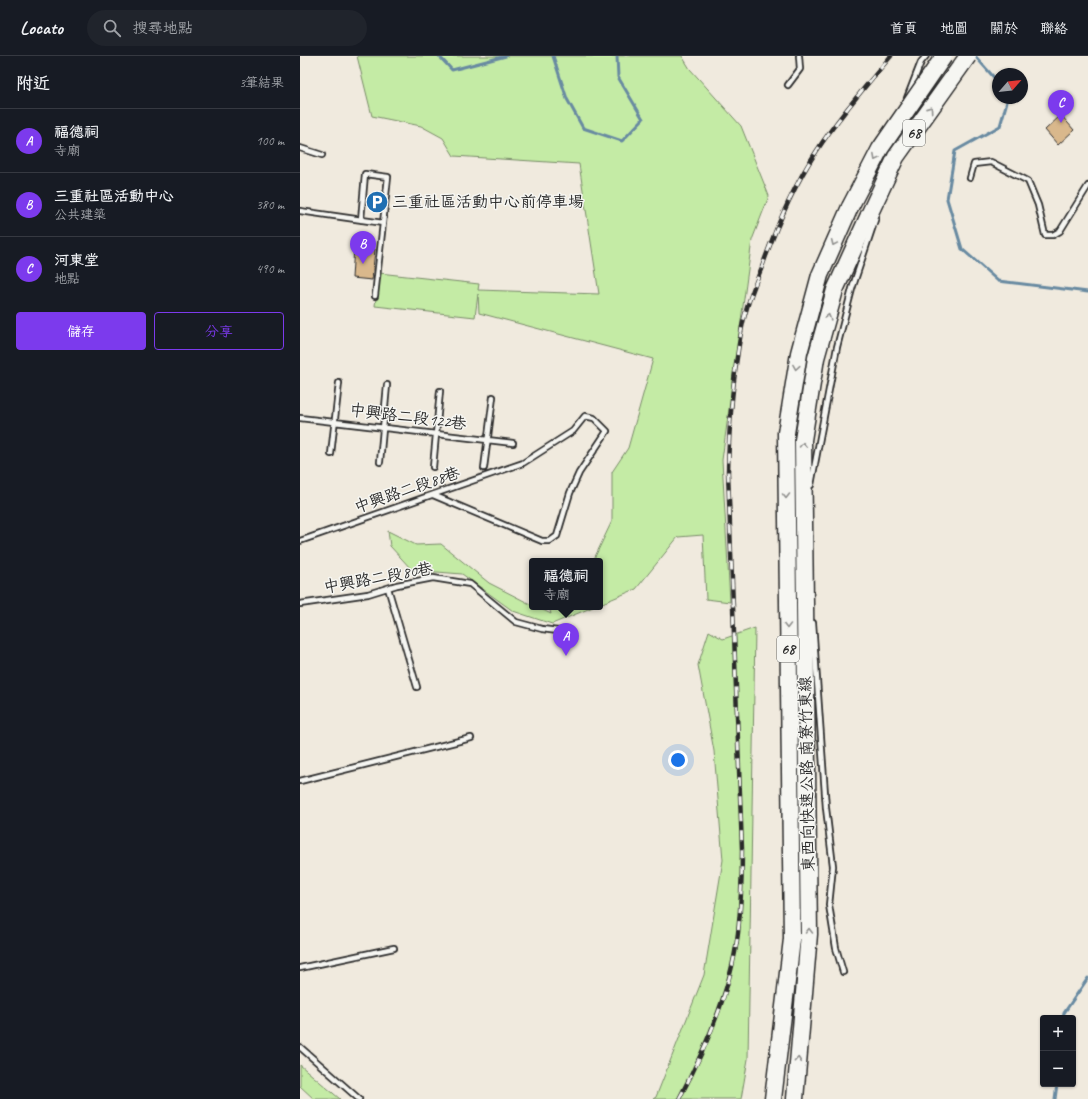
<!DOCTYPE html>
<html lang="zh-TW">
<head>
<meta charset="utf-8">
<style>
	:root { --surface:#171b24; --page:#20242c; --text:#f1f3f6; --muted:#9ea1a6; --line:#363941; --accent:#7c3aed }
	body { margin:0; font-family:Caveat,"LXGW WenKai TC",sans-serif; background:var(--page); color:var(--text) }
	.controls { position:absolute; right:12px; bottom:12px; display:grid; overflow:hidden; border-radius:4px; box-shadow:0 1px 3px #0004 }
	.controls button { width:36px; height:36px; display:grid; place-items:center; padding:0; border:0; border-bottom:1px solid var(--line); background:var(--surface); color:var(--text); font:20px sans-serif }
	.compass { position:absolute; left:692px; top:12px; width:36px; height:36px; border-radius:50%; background:var(--surface); box-shadow:0 1px 3px #0004; rotate:62deg }
	.you { position:absolute; left:378px; top:704px; width:14px; height:14px; margin:-10px; border:3px solid #fff; border-radius:50%; background:#1a73e8; box-shadow:0 0 0 6px #1a73e833 }
	.badge { display:grid; place-items:center; width:26px; height:26px; border-radius:50%; background:var(--accent); color:#fff; font-size:13px; font-weight:700 }
	.pin { position:absolute; translate:-50% -33px; filter:drop-shadow(0 1px 2px #0008) }
	.pin::after { content:''; position:absolute; top:21px; width:14px; height:12px; background:inherit; clip-path:polygon(0 0,100% 0,50% 100%) }
	.popup { position:absolute; left:229px; top:502px; width:74px; height:52px; box-sizing:border-box; display:grid; place-content:center; border-radius:4px; background:var(--surface); filter:drop-shadow(0 1px 3px #0005); font-size:13px; white-space:nowrap; color:var(--muted) }
	.popup b { font-size:15px; color:var(--text) }
	.popup::after { content:''; position:absolute; left:50%; top:100%; margin-left:-8px; border:8px solid transparent; border-top-color:var(--surface) }
	.list { margin:0; padding:0; list-style:none }
	h2 { display:flex; justify-content:space-between; align-items:center; height:52px; margin:0; padding:0 16px; font-size:17px }
	h2 small { font-size:13px; font-weight:400; color:var(--muted) }
	.list li { display:grid; grid-template-columns:26px 1fr auto; gap:12px; align-items:center; box-sizing:border-box; height:64px; padding:0 16px; border-top:1px solid var(--line) }
	.list b { display:block; font-size:15px; white-space:nowrap }
	.list p { margin:0; font-size:13px; white-space:nowrap; color:var(--muted) }
	.list em { font-size:13px; font-style:normal; color:var(--muted) }
	.actions { display:flex; gap:8px; padding:12px 16px }
	.actions a { flex:1; padding:9px 0; border:1px solid var(--accent); border-radius:4px; text-align:center; font-size:14px; color:var(--accent) }
	.actions .main { background:var(--accent); color:#fff }
	.icon { flex:none; width:22px; height:22px; fill:none; stroke:currentColor; stroke-width:2; stroke-linecap:round; stroke-linejoin:round }
	.map { position:relative; flex:none; width:788px; height:1043px; overflow:hidden }
	header { display:flex; align-items:center; gap:24px; box-sizing:border-box; height:56px; padding:0 20px; background:var(--surface); border-bottom:1px solid var(--line) }
	header strong { font-size:19px }
	nav { display:flex; gap:22px; margin-inline-start:auto; font-size:14px }
	.search { width:280px; height:36px; background:var(--page); display:flex; align-items:center; gap:10px; box-sizing:border-box; padding:0 14px; border-radius:22px; color:var(--muted); font-size:15px }
	main { display:flex }
	aside { flex:1; background:var(--surface) }
	.map>svg:first-child { display:block }
	.green { fill:#c4eba5; stroke:#788b68 }
	.lines { fill:none; stroke-linecap:round; stroke-linejoin:round }
	.stream { stroke:#688aa1; stroke-width:3 }
	.building { fill:#d9b88c; stroke:#2b2b2b }
	.lane-casing { stroke:#2b2b2b; stroke-width:8 }
	.highway-casing { stroke:#2b2b2b; stroke-width:19 }
	.lane { stroke:#f6f6f2; stroke-width:4.5 }
	.highway { stroke:#f6f6f2; stroke-width:16 }
	.rail-casing { stroke:#2b2b2b; stroke-width:4.5 }
	.rail { stroke:#f6f6f2; stroke-width:3; stroke-dasharray:9; stroke-linecap:butt }
	.highway-bridge-casing { stroke:#2b2b2b; stroke-width:19; stroke-linecap:butt }
	.highway-bridge { stroke:#f6f6f2; stroke-width:16 }
	.oneway { stroke:#90908e }
	.labels { text-anchor:middle; dominant-baseline:central; stroke-width:3; stroke-linejoin:round; paint-order:stroke }
	.shield { fill:#f6f6f2; stroke:#686867; stroke-width:1 }
	.shield-label { font-size:15px; font-weight:bold; fill:#2b2b2b }
	.poi-label { font-size:16px; fill:#2b2b2b; stroke:#f6f6f2; text-anchor:start }
	.street-label { font-size:16px; fill:#2b2b2b; stroke:#f6f6f2 }
</style>
</head>
<body>
<header>
<strong>Locato</strong>
<div class="search"><svg class="icon" aria-label="search" viewBox="0 0 24 24"><circle cx="10" cy="10" r="6"/><path d="M15 15l6 6"/></svg>搜尋地點</div>
<nav><a>首頁</a><a>地圖</a><a>關於</a><a>聯絡</a></nav>
</header>
<main>
<aside>
<h2>附近<small>3筆結果</small></h2>
<ul class="list">
<li><span class="badge">A</span><div><b>福德祠</b><p>寺廟</p></div><em>100 m</em></li>
<li><span class="badge">B</span><div><b>三重社區活動中心</b><p>公共建築</p></div><em>380 m</em></li>
<li><span class="badge">C</span><div><b>河東堂</b><p>地點</p></div><em>490 m</em></li>
</ul>
<div class="actions"><a class="main">儲存</a><a>分享</a></div>
</aside>
<div class="map">
<svg width="788" height="1043" viewBox="0 0 788 1043">
	<rect width="100%" height="100%" fill="#f0eade"/>
	<filter id="ink" filterUnits="userSpaceOnUse"><feTurbulence type="fractalNoise" baseFrequency=".025" numOctaves="2"/><feDisplacementMap in="SourceGraphic" scale="8" xChannelSelector="R" yChannelSelector="G"/><feConvolveMatrix kernelMatrix="1 2 1 2 8 2 1 2 1" color-interpolation-filters="sRGB"/></filter>
	<g filter="url(#ink)">
		<!-- green -->
		<path class="green" d="M57,0H382L390,13L441,70L469,140L452,184L422,404L430,546L406,543L403,479L378,481L336,533L300,548V505H293L312,465V416L328,392L353,303L179,257L178,238L175,261L75,250L79,217L179,228L178,234L299,238L279,108L154,100L143,82L121,70L72,60Z
			M88,475L116,489L141,488L189,527L232,549V551H237L251,558L249,551H293L252,568L213,555L162,518L112,514L90,490Z
			M455,572L448,1003L441,1043H353L356,1041L404,919L423,804L414,695L398,609L409,575L423,583Z
			M0,1009L40,1043H14L0,1030Z"/>
		<g class="lines">
			<!-- stream -->
			<path class="stream" d="M139,0L152,14L206,0
				M253,0L267,43L283,72L322,85L343,63L318,21L317,0
				M675,0L698,26
				M708,42L700,70L655,95L647,143L662,193L698,225L788,236
				M763,962L764,957L788,922
				M755,1043L757,1028"/>
		</g>
		<!-- building -->
		<path class="building" d="M761,59L774,74L758,89L745,74Z
			M54,191L75,193L72,224L52,222Z"/>
		<g class="lines">
			<!-- lane casing -->
			<g class="lane-casing">
				<path id="lane" d="M488,29L500,13L499,0
					M607,42L621,6L626,0
					M0,92L22,99
					M670,122L674,108L691,106L728,125L738,149L745,179H753L760,175L788,130
					M0,155L83,167L88,121L65,118L61,164
					M75,240L83,167
					M0,362L213,387
					M31,398L39,327
					M80,406L87,329
					M133,411L140,335
					M184,412L193,341
					M511,429L537,291L552,233L576,161
					M0,485L223,407L273,375L285,360L294,362L307,375L279,417L270,437L257,480L250,485H242L133,439
					M88,532L117,631
					M0,548L68,538L97,529L133,522L170,528L216,566L242,573L266,576
					M513,567L526,752L533,810L529,849L536,892L543,916
					M0,725L171,682
					M0,912L94,892
					M0,991L59,1043"/>
			</g>
			<!-- highway casing -->
			<g class="highway-casing">
				<path id="highway" d="M473,1043L492,883L486,377L499,297L520,219L550,151
					M495,1043L509,878L503,384L516,302L535,234L569,159"/>
			</g>
			<!-- lane -->
			<use href="#lane" class="lane"/>
			<!-- highway -->
			<use href="#highway" class="highway"/>
			<!-- rail casing -->
			<g class="rail-casing">
				<path id="rail" d="M379,1043C406,992 431,935 438,877C441,849 442,821 442,793L428,416C429,367 433,319 442,271C446,251 454,230 462,211C476,171 493,131 516,96C538,62 565,31 591,0"/>
			</g>
			<!-- rail -->
			<use href="#rail" class="rail"/>
			<!-- highway-bridge casing -->
			<g class="highway-bridge-casing">
				<path id="highway-bridge" d="M550,151L580,93L644,0
					M569,159L596,101L668,0"/>
			</g>
			<!-- highway-bridge -->
			<use href="#highway-bridge" class="highway-bridge"/>
		</g>
		<!-- one-way arrows -->
		<defs><path id="oneway-chevron" d="M-2-3.5L2.5 0L-2 3.5" fill="none" stroke-width="1.6" stroke-linecap="round" stroke-linejoin="round"/></defs>
		<g class="oneway">
			<use href="#oneway-chevron" transform="translate(630 53) rotate(-55)"/>
			<use href="#oneway-chevron" transform="translate(576 102) rotate(118)"/>
			<use href="#oneway-chevron" transform="translate(534 187) rotate(114)"/>
			<use href="#oneway-chevron" transform="translate(528 261) rotate(-75)"/>
			<use href="#oneway-chevron" transform="translate(496 311) rotate(99)"/>
			<use href="#oneway-chevron" transform="translate(503 389) rotate(-89)"/>
			<use href="#oneway-chevron" transform="translate(486 440) rotate(90)"/>
			<use href="#oneway-chevron" transform="translate(487 570) rotate(90)"/>
			<use href="#oneway-chevron" transform="translate(509 875) rotate(-90)"/>
			<use href="#oneway-chevron" transform="translate(498 1004) rotate(-85)"/>
		</g>
	</g>
	<!-- icons -->
	<defs>
		<g id="parking-disc" transform="scale(1.15)"><circle r="9.5" fill="#1f6fb2" stroke="#f6f6f2"/><path d="M-3.5-5.5H1a3.5 3.5 0 0 1 0 7H-1V5.5H-3.5ZM-1-3.4V-.6H.8a1.4 1.4 0 0 0 0-2.8Z" fill="#fff"/></g>
	</defs>
	<g fill-rule="evenodd">
		<use href="#parking-disc" x="77" y="146"/>
	</g>
	<g class="labels">
		<!-- shield labels -->
		<g class="shield">
			<rect x="603" y="64" width="22" height="26" rx="3"/>
			<rect x="477" y="580" width="22" height="26" rx="3"/>
		</g>
		<g class="shield-label">
			<text x="614" y="77">68</text>
			<text x="488" y="593">68</text>
		</g>
		<!-- poi labels -->
		<g class="poi-label">
			<text x="92" y="146">三重社區活動中心前停車場</text>
		</g>
		<!-- street labels -->
		<g class="street-label">
			<text transform="translate(108 361) rotate(7)">中興路二段122巷</text>
			<text transform="translate(107 434) rotate(-19)">中興路二段88巷</text>
			<text transform="translate(78 522) rotate(-10)">中興路二段80巷</text>
			<text transform="translate(507 718) rotate(-91)">東西向快速公路 南寮竹東線</text>
		</g>
	</g>
</svg>
<div class="controls">
<button>+</button>
<button>−</button>
</div>
<svg class="compass" viewBox="-18 -18 36 36"><path d="M0-13l5 13h-10z" fill="#e53935"/><path d="M0 13l5-13h-10z" fill="#9ea1a6"/></svg>
<div class="you"></div>
<div class="pin badge" style="left:266px;top:600px">A</div>
<div class="popup"><b>福德祠</b>寺廟</div>
<div class="pin badge" style="left:63px;top:208px">B</div>
<div class="pin badge" style="left:761px;top:67px">C</div>
</div>
</main>
</body>
</html>
